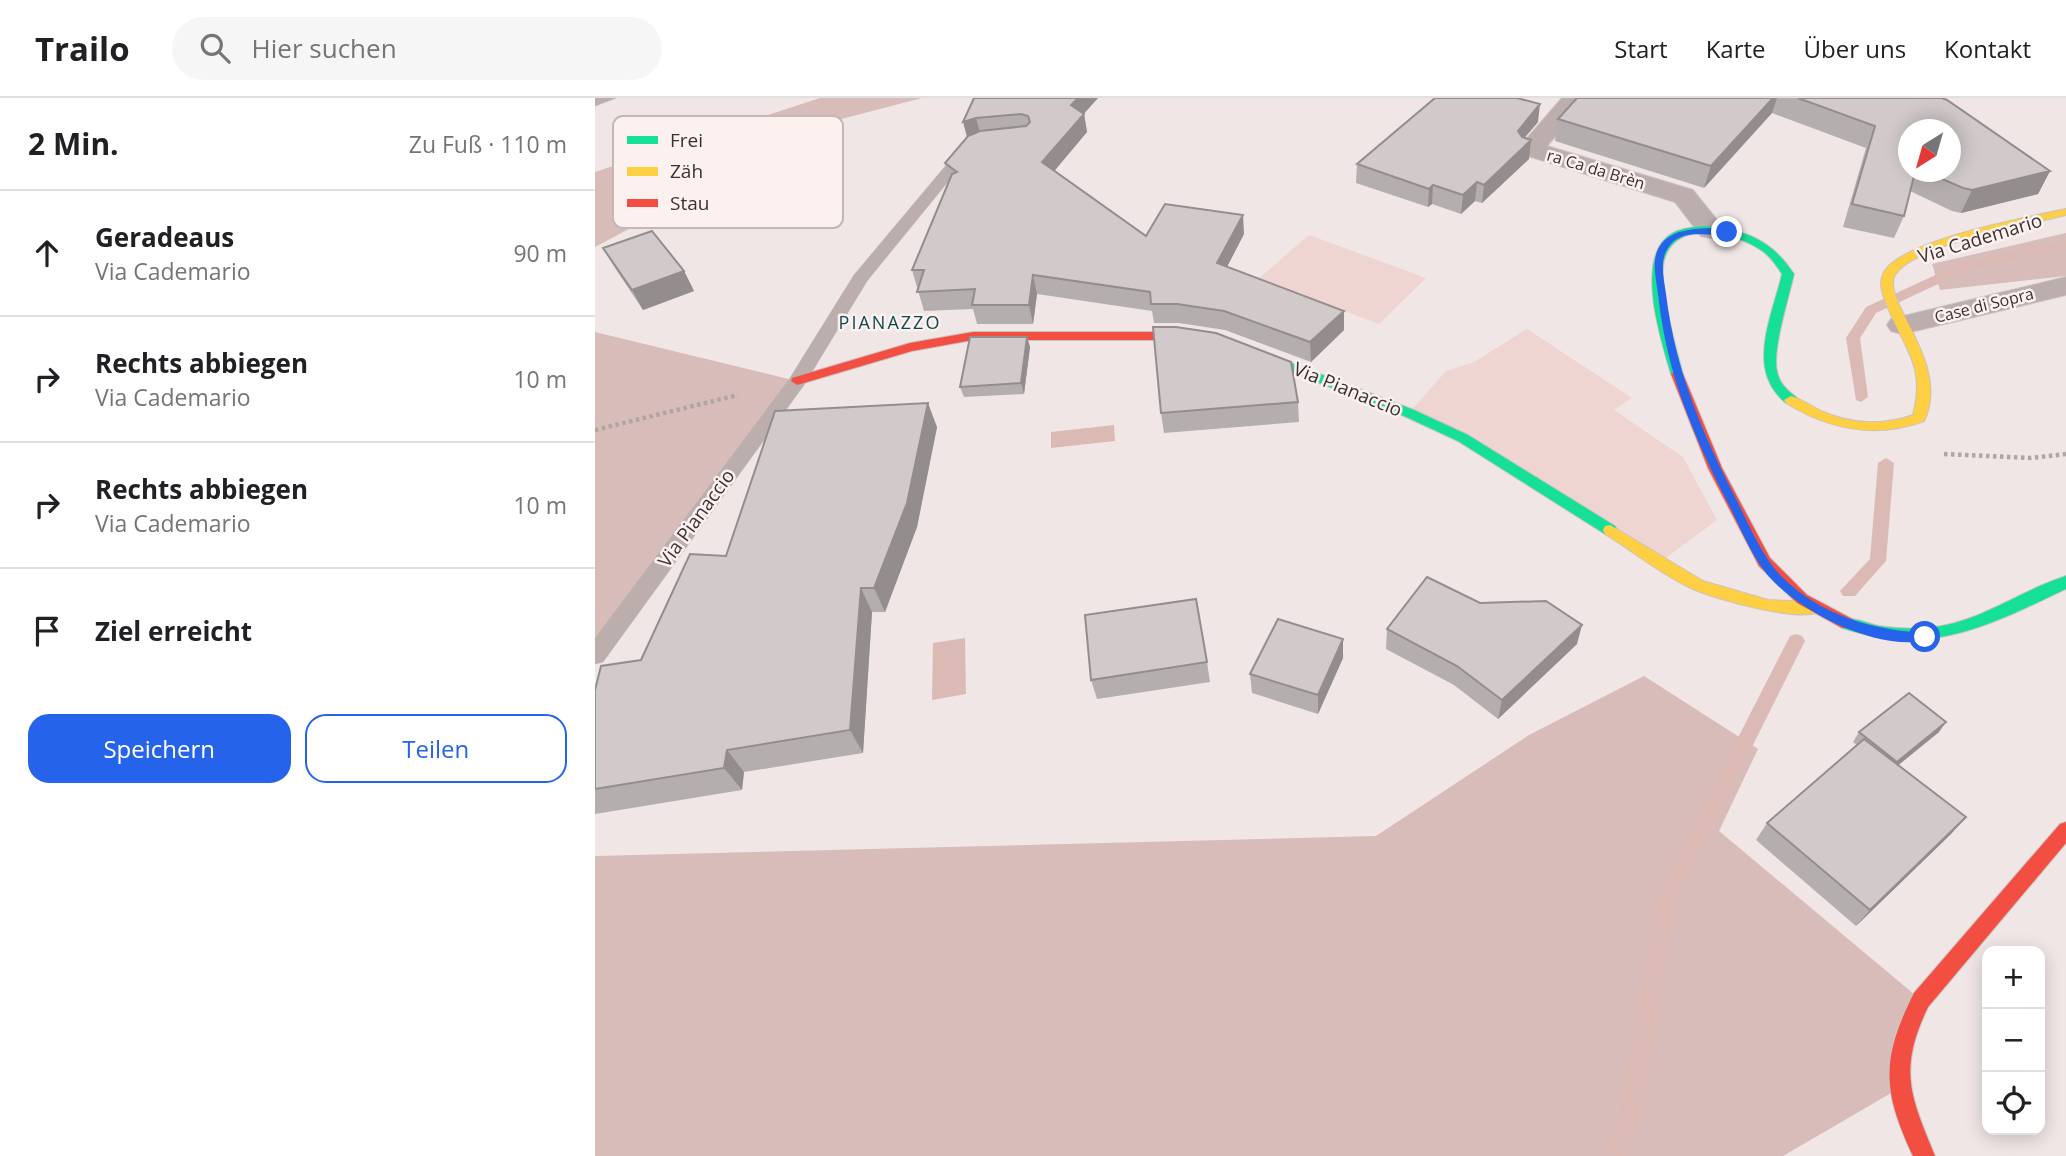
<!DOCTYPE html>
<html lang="de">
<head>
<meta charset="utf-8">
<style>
	:root { --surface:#fff; --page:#f6f6f6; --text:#202124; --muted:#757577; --line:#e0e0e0; --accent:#2563eb }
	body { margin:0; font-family:"Open Sans",sans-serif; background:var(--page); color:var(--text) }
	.controls { position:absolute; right:21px; bottom:21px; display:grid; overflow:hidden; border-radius:14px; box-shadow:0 4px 18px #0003 }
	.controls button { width:63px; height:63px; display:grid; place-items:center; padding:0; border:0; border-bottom:2px solid var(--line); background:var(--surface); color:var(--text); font:35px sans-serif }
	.compass { position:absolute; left:1303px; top:21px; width:63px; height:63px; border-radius:50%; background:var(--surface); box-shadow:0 4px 18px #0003; rotate:217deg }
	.stop { position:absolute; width:21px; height:21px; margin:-16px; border:5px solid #2563eb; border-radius:50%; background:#fff }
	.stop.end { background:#2563eb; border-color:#fff; box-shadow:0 2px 7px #0008 }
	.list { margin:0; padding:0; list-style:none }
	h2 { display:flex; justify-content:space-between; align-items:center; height:91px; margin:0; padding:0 28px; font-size:30px }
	h2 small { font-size:23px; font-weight:400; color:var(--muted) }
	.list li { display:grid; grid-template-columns:46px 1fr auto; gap:21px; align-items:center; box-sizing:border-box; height:126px; padding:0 28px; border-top:2px solid var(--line) }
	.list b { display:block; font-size:26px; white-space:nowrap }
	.list p { margin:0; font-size:23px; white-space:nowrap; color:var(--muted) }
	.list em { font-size:23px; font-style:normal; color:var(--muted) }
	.actions { display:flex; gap:14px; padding:21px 28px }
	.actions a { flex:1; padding:16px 0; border:2px solid var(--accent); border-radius:21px; text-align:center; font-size:24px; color:var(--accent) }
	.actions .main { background:var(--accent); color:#fff }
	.icon { flex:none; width:38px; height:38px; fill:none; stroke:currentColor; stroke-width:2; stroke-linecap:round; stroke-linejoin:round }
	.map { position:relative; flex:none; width:1471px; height:1058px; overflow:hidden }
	header { display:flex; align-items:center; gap:42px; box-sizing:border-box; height:98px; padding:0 35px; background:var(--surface); border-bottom:2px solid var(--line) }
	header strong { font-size:33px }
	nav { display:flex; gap:38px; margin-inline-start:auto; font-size:24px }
	.search { width:490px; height:63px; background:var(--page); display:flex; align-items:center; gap:18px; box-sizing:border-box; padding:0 24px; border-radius:38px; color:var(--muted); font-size:26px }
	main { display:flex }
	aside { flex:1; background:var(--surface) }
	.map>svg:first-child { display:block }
	.green { fill:#eed5d2 }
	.forest { fill:#d8bcb9 }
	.water { fill:#dbbab6 }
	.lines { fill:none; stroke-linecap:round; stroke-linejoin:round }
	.stream { fill:#dbbab6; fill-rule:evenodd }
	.lane-casing { stroke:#cbc3c2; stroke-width:1 }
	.street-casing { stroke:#cbc3c2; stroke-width:2 }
	.fast-casing { stroke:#cbc3c2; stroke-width:2 }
	.slow-casing { stroke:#cbc3c2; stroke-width:2 }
	.jam-casing { stroke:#cbc3c2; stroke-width:2 }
	.path { stroke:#afa5a4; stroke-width:4.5; stroke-dasharray:3.5 3.5; stroke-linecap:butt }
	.lane { fill:#bbaead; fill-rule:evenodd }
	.street { fill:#bbaead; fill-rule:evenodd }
	.fast { fill:#16e098; fill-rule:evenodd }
	.slow { fill:#ffcf43; fill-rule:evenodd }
	.jam { fill:#f24e42; fill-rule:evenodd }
	.wall { fill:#b5aeae; fill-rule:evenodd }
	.shaded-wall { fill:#938d8d }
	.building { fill:#d2caca; stroke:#938d8d; stroke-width:2 }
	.route { fill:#2563eb }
	.labels { text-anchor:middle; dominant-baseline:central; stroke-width:5; stroke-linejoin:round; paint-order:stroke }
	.far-street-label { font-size:16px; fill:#393231; stroke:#fdf1f0 }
	.far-neighbourhood-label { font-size:18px; letter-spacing:2px; fill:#0b4a50; stroke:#fdf1f0 }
	.street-label { font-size:19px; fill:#393231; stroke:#fdf1f0 }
	.key { fill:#fdf1f0; stroke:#c2b8b7; stroke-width:2 }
	.key-label { font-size:19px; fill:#393231 }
</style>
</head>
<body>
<header>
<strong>Trailo</strong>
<div class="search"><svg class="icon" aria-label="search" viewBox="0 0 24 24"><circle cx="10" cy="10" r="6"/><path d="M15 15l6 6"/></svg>Hier suchen</div>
<nav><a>Start</a><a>Karte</a><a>Über uns</a><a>Kontakt</a></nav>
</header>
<main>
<aside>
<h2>2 Min.<small>Zu Fuß · 110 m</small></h2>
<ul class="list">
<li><svg class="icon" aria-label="ahead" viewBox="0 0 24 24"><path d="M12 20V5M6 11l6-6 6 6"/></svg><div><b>Geradeaus</b><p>Via Cademario</p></div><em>90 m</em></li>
<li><svg class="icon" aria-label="right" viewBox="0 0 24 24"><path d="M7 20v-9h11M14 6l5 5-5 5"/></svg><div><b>Rechts abbiegen</b><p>Via Cademario</p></div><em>10 m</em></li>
<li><svg class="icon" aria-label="right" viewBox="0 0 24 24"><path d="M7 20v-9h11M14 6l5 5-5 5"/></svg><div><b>Rechts abbiegen</b><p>Via Cademario</p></div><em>10 m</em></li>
<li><svg class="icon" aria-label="arrive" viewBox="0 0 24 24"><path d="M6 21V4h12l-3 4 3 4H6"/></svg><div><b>Ziel erreicht</b></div></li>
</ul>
<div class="actions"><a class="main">Speichern</a><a>Teilen</a></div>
</aside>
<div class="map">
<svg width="1471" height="1058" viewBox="0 0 1471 1058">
	<rect width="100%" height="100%" fill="#f0e6e5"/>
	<!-- green -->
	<path class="green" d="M714,137L831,180L784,226L663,181Z
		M932,231L1037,300L1019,312L1088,359L1122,422L1064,465L814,315L851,273L879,264Z"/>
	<!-- forest -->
	<path class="forest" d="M225,0H327L235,24L0,149V74Z
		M1471,135V178L1345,192L1337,166Z
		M0,234L202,283L0,557Z
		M1049,578L1163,651L1124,733L1326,902L1303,991L1188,1058H0V758L781,738L934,637Z"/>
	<!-- water -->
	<path class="water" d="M519,327L520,343L456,350V334Z
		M370,540L371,596L337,602L338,545Z"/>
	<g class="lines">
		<!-- stream -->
		<path class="stream" d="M1471,142V150L1371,173L1281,215L1265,240L1273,299L1266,304L1261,302L1251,240L1271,209L1362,167Z
			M1291,360L1299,365L1291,463L1260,498H1248L1245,493L1275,461L1283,365Z
			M1201,536L1207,538L1210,543L1081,801L1047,1021L1031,1058H1007L1023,1020L1061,800L1195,538Z"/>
		<!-- lane casing -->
		<g class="lane-casing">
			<path id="lane" d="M0,0H21L0,8Z
				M373,46L378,47L380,50L378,53L272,183L209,287L8,564L0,566V540L195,280L259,177L368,47Z"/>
		</g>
		<!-- street casing -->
		<g class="street-casing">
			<path id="street" d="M967,0H992L952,48L1098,92L1130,132L1126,138L1116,140L1106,138L1080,104L927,56L923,51L927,46Z
				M1471,179V197L1307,236L1296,233L1292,227L1296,221Z"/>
		</g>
		<!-- fast casing -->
		<g class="fast-casing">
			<path id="fast" d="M1110,128C1150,132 1176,141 1199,176C1194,199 1177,252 1182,273C1184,285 1192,292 1201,299V305H1191C1150,272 1177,219 1187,176C1181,167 1175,158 1166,152C1141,135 1083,121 1070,159C1061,184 1081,250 1088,276L1082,280L1076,276C1066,242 1038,157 1078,135C1087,130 1099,129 1110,128Z
				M589,234L634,241L819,312L873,337L1020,428L1022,432L1020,436H1010L863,343L809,318L628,247L585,241V235Z
				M1471,478V491C1392,528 1337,559 1247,530L1245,526L1247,522C1259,518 1273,526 1284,528C1302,531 1321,531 1339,529C1387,523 1426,492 1471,478Z"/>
		</g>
		<!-- slow casing -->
		<g class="slow-casing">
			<path id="slow" d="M1471,111V117C1435,126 1319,146 1300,177C1285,202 1357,265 1329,323C1280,341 1235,332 1191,305L1189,302L1196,298C1206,301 1216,308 1226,313C1255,326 1288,328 1318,317C1332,264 1306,248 1290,202C1287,195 1284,185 1288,176C1303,142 1435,119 1471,111Z
				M1015,427L1108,483L1173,502L1221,504L1229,510C1216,529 1118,500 1098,491C1068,478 1038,453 1010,436L1008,432L1010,428Z"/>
		</g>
		<!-- jam casing -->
		<g class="jam-casing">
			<path id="jam" d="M378,234H589L595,238L589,242H378L317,253L202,287L196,283L197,280L315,245Z
				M1082,272L1088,276L1127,370L1175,460L1212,497L1259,522L1261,526L1259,530H1247L1202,505L1164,468L1113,370L1076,276Z
				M1471,724V745L1333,909C1303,972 1315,997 1340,1058H1318C1287,991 1286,961 1319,895L1465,726Z"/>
		</g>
		<!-- path -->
		<path class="path" d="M0,332L143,297
			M1349,356L1436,360L1471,356"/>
		<!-- lane -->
		<use href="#lane" class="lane"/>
		<!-- street -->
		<use href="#street" class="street"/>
		<!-- fast -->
		<use href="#fast" class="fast"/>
		<!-- slow -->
		<use href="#slow" class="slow"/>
		<!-- jam -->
		<use href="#jam" class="jam"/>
	</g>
	<!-- wall -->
	<path class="wall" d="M379,0H503L489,16L492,34L459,73L551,138L649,136L632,169L749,213V232L716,264L630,232L584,225H559L557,213L442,196L438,226H382L378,211L329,213L317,172L355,82L350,65L372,39Z
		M982,0H1347L1455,73L1443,96L1366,115L1357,113L1315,93L1309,118L1299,140L1248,129L1271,50L1177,15L1109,90L960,43L963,21ZM1313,32L1355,74H1313Z
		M943,24L929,40L936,42L934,61L887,105L880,103L866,116L837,106L833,109L761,85L762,66Z
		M8,150L89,173L99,193L48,212L20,170Z
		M432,239L435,249L429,296L369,299L365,289Z
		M703,304L704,324L569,335L566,315Z
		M342,329L322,429L290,514H277L268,655L149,674L147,692L0,716V592L46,562L131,458Z
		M885,505L982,546L903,621L859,587L791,551L792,531Z
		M748,541V560L723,616L657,595L655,576Z
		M612,564L615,584L502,601L496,582Z
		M1264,634H1344L1303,667L1371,719L1356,736L1261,828L1161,742L1172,725L1262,647L1258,644Z"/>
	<!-- shaded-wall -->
	<path class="shaded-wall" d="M483,0H503L480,25L476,7Z
		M1178,0H1182L1177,15L1109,90L1116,68Z
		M945,6L943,24L920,51L923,33Z
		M489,16L492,34L451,83L447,64Z
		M381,20L386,38L373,43L368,24Z
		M936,42L934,61L887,105L889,87Z
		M1455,73L1443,96L1366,115L1377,92Z
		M882,84L880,103L866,116L868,97Z
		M838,87L837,106L833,109L834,91Z
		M648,117L649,136L624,184L622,165Z
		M89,173L99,193L48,212L37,192Z
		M438,177L442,196L438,226L434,207Z
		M749,213V232L716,264L715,244Z
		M432,239L435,249L429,296L426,285Z
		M333,305L342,329L322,429L290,514L279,490Z
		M266,490L277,514L268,655L255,632Z
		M987,527L982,546L903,621L907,602Z
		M748,541V560L723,616V597Z
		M1351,624L1344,634L1295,674L1302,664Z
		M132,652L149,674L147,692L129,670Z
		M1371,719L1356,736L1261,828L1275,812Z"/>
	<!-- building -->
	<path class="building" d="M379,0H483L476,7L489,16L447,64L551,138L570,106L648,117L622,165L749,213L715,244L629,213L582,206H556L555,194L438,177L434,207H377L380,191L322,194L329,172H317L357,76L362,74L350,65L373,38L385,33L431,28L435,24L433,18L426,16L381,20L368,24Z
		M840,0H922L945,6L923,33L927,39L936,42L889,87L882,84L868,97L838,87L834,91L762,66Z
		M982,0H1178L1116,68L963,21Z
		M1203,0H1347L1352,2L1455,73L1377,92L1368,90L1331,74H1355V32H1313V74H1320L1309,118L1257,106L1280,28Z
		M57,133L89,173L37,192L8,150Z
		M558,229H581L621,235L696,264L703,304L566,315Z
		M375,239H432L426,285L365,289Z
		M333,305L312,405L279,490H266L255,632L132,652L129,670L0,691V592L6,568L46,562L95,456L131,458L180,313Z
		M832,479L885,505L951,503L987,527L907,602L862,568L792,531Z
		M601,501L612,564L496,582L490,517Z
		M683,521L748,541L723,597L655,576Z
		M1314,595L1351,624L1302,664L1264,634Z
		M1269,641L1371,719L1275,812L1172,725Z"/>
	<!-- route -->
	<path class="route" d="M1116,130L1136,134C1121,143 1088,126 1073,150C1064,163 1069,181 1071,196C1081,276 1107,334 1143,405C1155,429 1167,458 1186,478C1225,517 1277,532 1330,535L1334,536V542C1286,554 1213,518 1179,484C1160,465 1148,436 1136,411C1099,338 1072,279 1063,196C1061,180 1055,159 1067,145C1079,131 1100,131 1116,130Z"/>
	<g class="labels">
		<!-- far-street labels -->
		<g class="far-street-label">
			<text transform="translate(1001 71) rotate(17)">ra Ca da Brèn</text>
			<text transform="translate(1389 207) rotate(-14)">Case di Sopra</text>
		</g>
		<!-- far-neighbourhood labels -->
		<g class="far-neighbourhood-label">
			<text x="295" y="224">PIANAZZO</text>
		</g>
		<!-- street labels -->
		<g class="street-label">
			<text transform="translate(1385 140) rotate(-17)">Via Cademario</text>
			<text transform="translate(753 291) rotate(22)">Via Pianaccio</text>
			<text transform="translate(101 420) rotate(-54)">Via Pianaccio</text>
		</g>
	</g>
	<!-- legend -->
	<rect x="18" y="18" width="230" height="112" rx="10" class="key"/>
	<rect x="32" y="38" width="31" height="8" fill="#16e098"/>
	<rect x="32" y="69" width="31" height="9" fill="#ffcf43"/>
	<rect x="32" y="101" width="31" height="8" fill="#f24e42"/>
	<g class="key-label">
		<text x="75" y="49">Frei</text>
		<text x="75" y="80">Zäh</text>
		<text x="75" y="112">Stau</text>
	</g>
</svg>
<div class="controls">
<button>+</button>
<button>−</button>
<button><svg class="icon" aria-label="locate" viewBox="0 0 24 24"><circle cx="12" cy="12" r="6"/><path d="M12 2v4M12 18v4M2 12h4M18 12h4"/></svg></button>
</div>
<svg class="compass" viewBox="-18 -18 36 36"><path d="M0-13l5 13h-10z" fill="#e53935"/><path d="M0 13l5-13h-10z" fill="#757577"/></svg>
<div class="stop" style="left:1330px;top:539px"></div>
<div class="stop end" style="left:1132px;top:134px"></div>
</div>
</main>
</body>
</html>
